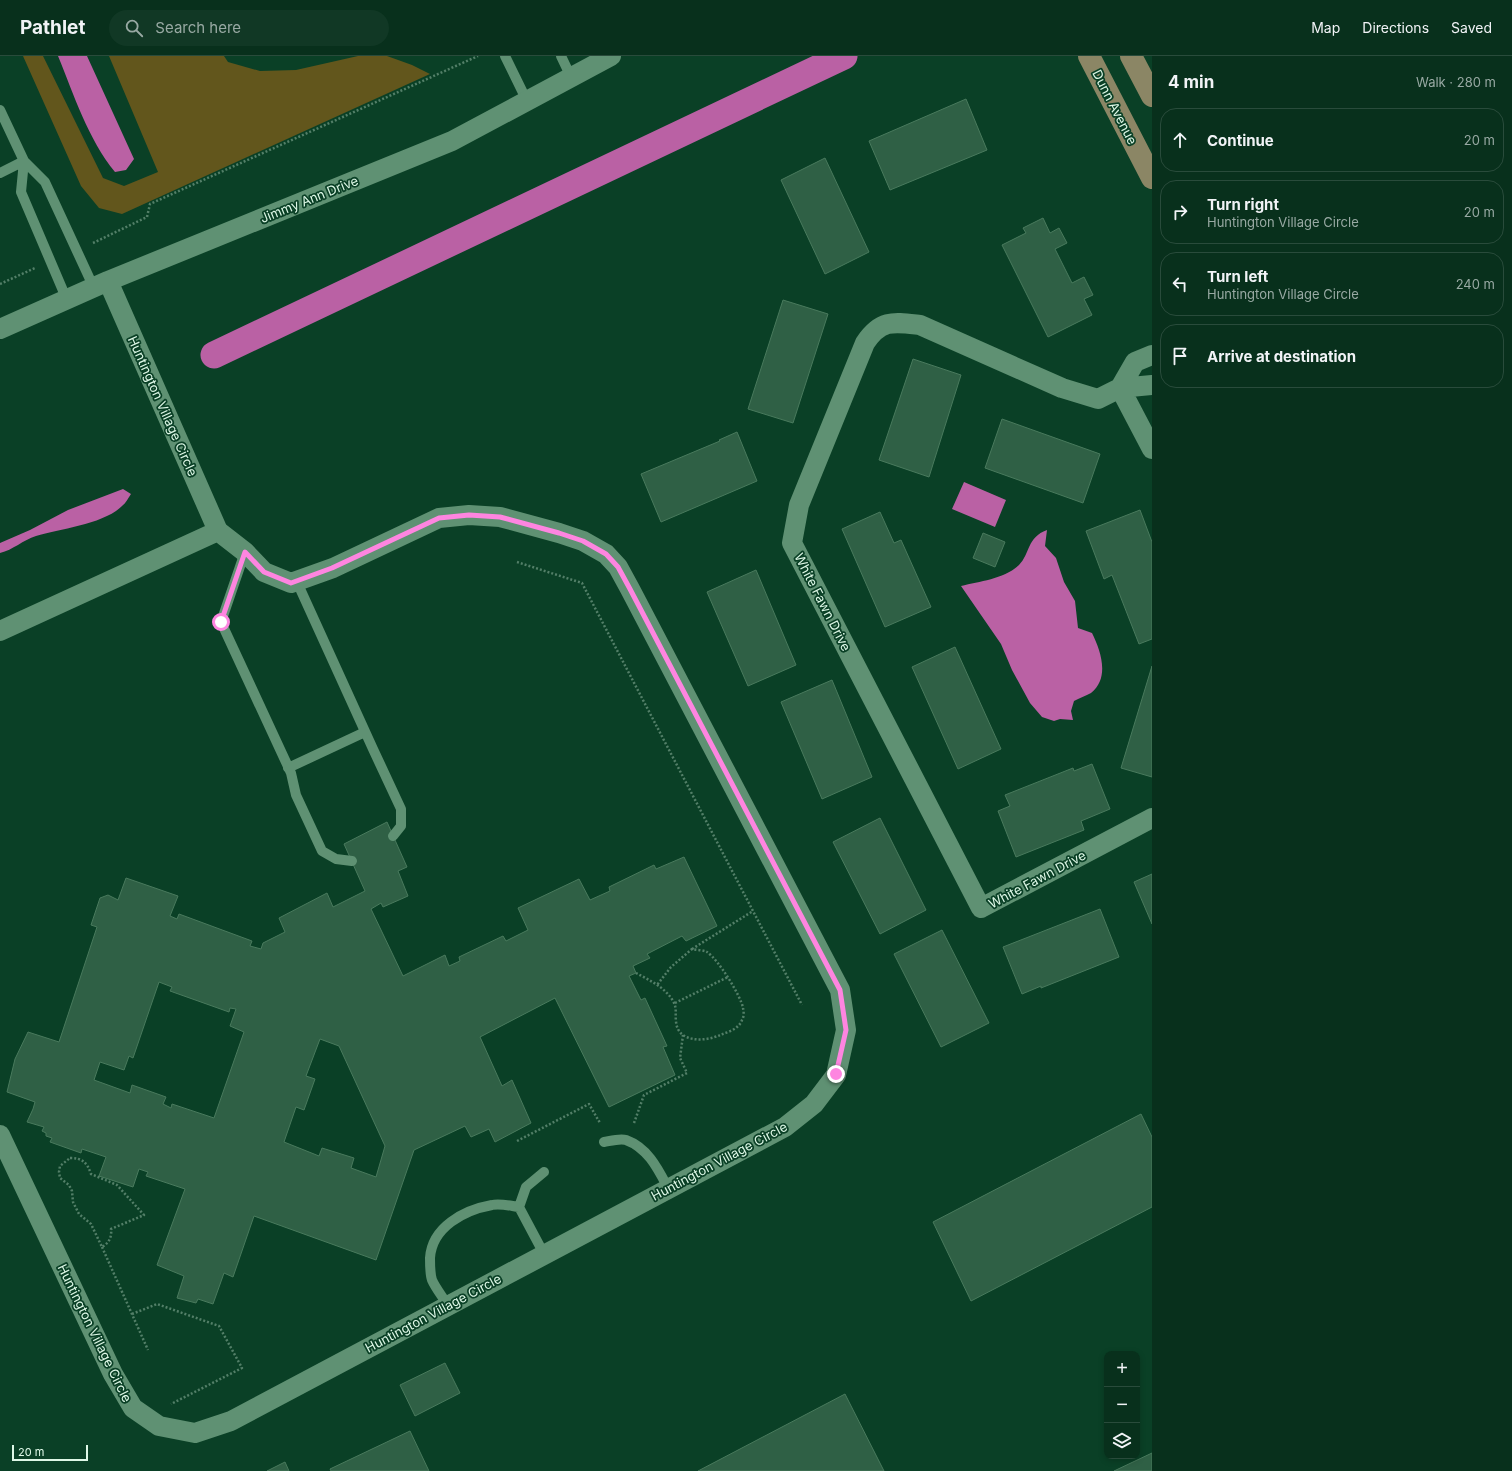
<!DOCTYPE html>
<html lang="en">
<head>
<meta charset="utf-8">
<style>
	:root { --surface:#08301c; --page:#113825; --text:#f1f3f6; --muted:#98a9a3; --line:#294b3b }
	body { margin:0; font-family:Inter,sans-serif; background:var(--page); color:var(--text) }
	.controls { position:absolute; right:12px; bottom:12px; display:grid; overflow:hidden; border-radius:8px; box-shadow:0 2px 6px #0003 }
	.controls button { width:36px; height:36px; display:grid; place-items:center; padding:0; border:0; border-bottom:1px solid var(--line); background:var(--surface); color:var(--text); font:20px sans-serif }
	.scale { position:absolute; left:12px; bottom:10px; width:76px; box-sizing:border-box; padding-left:4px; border:2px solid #def8e7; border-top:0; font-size:11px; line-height:14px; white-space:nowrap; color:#def8e7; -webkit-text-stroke:3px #0a4026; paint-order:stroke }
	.stop { position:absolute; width:12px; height:12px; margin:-9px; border:3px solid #fe85e0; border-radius:50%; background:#fff }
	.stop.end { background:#fe85e0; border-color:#fff; box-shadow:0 1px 4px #0008 }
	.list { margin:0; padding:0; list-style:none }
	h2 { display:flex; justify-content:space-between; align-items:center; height:52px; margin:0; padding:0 16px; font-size:17px }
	h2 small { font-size:13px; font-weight:400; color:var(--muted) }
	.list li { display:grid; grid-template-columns:26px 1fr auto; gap:12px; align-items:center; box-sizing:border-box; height:64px; margin:0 8px 8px; padding:0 8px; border:1px solid var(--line); border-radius:16px }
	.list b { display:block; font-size:15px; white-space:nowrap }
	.list p { margin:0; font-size:13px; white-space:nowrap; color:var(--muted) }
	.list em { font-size:13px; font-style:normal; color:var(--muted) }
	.icon { flex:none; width:22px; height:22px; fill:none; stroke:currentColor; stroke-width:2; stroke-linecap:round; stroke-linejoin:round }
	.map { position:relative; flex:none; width:1152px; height:1415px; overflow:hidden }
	header { display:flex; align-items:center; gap:24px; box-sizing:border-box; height:56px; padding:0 20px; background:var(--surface); border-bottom:1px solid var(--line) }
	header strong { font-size:19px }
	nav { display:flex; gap:22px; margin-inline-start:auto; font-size:14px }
	.search { width:280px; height:36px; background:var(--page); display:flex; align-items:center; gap:10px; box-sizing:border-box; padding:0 14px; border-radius:22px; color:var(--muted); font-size:15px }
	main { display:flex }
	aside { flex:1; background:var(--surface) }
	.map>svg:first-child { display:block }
	.green { fill:#62561c }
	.water { fill:#ba61a4 }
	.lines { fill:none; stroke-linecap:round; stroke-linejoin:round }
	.canal { stroke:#ba61a4; stroke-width:27 }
	.building { fill:#2f6045; stroke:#497a5d; fill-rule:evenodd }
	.path { stroke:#537f68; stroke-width:2.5; stroke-dasharray:2 2; stroke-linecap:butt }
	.lane { stroke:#5f9173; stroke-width:10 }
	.street { stroke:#5f9173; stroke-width:20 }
	.secondary { stroke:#8b8665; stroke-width:22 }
	.route { stroke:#fe85e0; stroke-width:5 }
	.labels { text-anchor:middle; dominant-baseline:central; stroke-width:3.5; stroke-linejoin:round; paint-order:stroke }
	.street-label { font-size:13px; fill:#def8e7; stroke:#0a4026 }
</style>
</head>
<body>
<header>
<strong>Pathlet</strong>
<div class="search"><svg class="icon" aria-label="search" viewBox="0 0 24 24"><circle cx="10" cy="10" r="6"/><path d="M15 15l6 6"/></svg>Search here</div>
<nav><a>Map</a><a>Directions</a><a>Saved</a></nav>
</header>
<main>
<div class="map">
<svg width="1152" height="1415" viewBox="0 0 1152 1415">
	<rect width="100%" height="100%" fill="#0a4026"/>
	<!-- green -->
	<path class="green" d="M23,0H43L103,122L124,130L158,116L109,0H224L228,6L260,15L296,14L358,0H387L412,9L430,18L122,158L99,152L81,130Z"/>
	<!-- water -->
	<path class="water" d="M58,0H87L134,103L126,114L115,116C88,83 74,39 58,0Z
		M964,426L1006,444L995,471L952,453Z
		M123,433L131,438C128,442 126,447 122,450C104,468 60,473 36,480C23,484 13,494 0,497V487L30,474L68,454Z
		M1047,474L1045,490L1056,502L1064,526L1075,545L1078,572L1092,577C1101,595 1110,622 1091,637C1086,640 1079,642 1074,645L1071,655L1073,664L1060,663L1054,665L1042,661L1030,647L1012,614L1001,588L961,530C980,525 1004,523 1019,509C1030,498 1027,481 1047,474Z"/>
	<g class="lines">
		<!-- canal -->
		<path class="canal" d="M214,299L844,0"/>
	</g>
	<!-- building -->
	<path class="building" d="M966,43L987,94L890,134L869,85Z
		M825,102L869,196L825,218L781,124Z
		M1043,162L1050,177L1059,172L1067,187L1055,193L1072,227L1084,221L1093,239L1084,243L1092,259L1048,281L1002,189L1026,177L1023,172Z
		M783,244L828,258L793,367L748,353Z
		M913,303L961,319L929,421L879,404Z
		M1002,363L1100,398L1083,447L985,412Z
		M737,376L757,425L661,466L641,418L720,385L719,384Z
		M1140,454L1152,486V583L1139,588L1112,519L1104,523L1086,475Z
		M880,456L894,487L901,484L931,551L885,571L842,473Z
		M983,477L1005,486L995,511L973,502Z
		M756,514L796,609L748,630L707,536Z
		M955,591L1001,693L958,713L912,611Z
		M1152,610V721L1121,712Z
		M832,624L872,721L822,743L781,646Z
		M1092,708L1110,753L1081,765L1084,774L1016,801L998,755L1010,750L1005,739L1073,712L1074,715Z
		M880,762L926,854L880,878L833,786Z
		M387,766L407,811L398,815L408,840L383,851L381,847L371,853L403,920L445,899L449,910L460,905L459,901L503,880L506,885L528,874L518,852L579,823L590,844L610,835L609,831L654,809L656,813L684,801L717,870L686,885L682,880L647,898L650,902L633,910L636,917L629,920L641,944L645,942L667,990L663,991L675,1019L609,1051L555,942L480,981L502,1030L512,1024L531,1067L495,1086L489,1073L471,1081L465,1070L414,1094L376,1204L254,1160L233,1221L224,1217L213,1248L198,1243L196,1247L177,1242L184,1220L157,1209L185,1133L146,1120L148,1116L139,1113L133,1131L99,1120L106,1101L82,1093L81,1097L50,1086L52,1082L46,1080V1077L42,1075L44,1071L27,1066L33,1053L35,1046L7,1036L15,1003L28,976L59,986L97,871L91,869L100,842L108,839L118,844L126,822L178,840L170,860L177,863L179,858L252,885L250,890L261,893L263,887L285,876L279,862L327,837L333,851L365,835L344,788ZM159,926L172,931L170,935L229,956L230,952L236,953L230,970L244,976L214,1062L172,1048L171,1052L163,1048L166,1041L132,1029L130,1037L94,1024L100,1006L124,1014L129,1000L133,1002ZM320,983L339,990L385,1090L376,1121L351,1112L354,1102L322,1092L319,1100L284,1086L296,1051L304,1054L315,1023L306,1020Z
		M1152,818V868L1134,826Z
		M1100,853L1119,901L1041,932V930L1022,938L1003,891Z
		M942,874L989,967L941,991L894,898Z
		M1141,1058L1152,1081V1151L971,1245L933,1166Z
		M445,1307L460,1337L415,1360L400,1329Z
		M845,1338L884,1415H698Z
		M410,1375L429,1415H331L330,1413Z
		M1152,1397V1415H1114Z
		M285,1406L289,1415H267Z"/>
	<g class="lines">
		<!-- path -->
		<path class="path" d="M93,187L147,161L150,148L478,0
			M0,228L35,212
			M517,506L582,527L802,949
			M692,893L753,855
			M636,917C649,924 667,932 674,947C677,953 675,959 676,965C677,987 705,986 720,979C728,976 739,973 742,964C744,961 744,956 743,952C741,940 718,903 707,896C703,894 697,894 692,893L671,911L657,929
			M675,947L728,921
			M634,1067L644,1039L687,1017L680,1002L683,979
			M517,1085L589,1048L600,1067
			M70,1102C82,1102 87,1106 91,1118L117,1129L144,1159L111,1173C112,1181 109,1187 102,1191L91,1168L79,1158L73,1146L72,1135L69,1129L60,1122L59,1116L60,1110Z
			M102,1191L148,1294
			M132,1258L157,1248L219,1270L242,1312L171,1348"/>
		<!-- lane -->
		<path class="lane" d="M505,0L527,45
			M561,0L571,21
			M0,54L24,105L0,117
			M67,244L21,136L24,105L45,126L94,232
			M245,496L221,566L291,717L296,739L322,795L336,803L352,805
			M297,526L373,693L401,753V770L393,780
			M288,712L365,676
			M604,1086C610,1085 620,1082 626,1084C648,1092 658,1113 668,1132
			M519,1151L526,1131L544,1116
			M448,1250C443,1241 436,1233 432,1224C430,1218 430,1209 430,1202C432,1171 464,1154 492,1149C500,1147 511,1150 519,1151L544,1198"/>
		<!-- street -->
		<path class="street" d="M108,225L218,475
			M0,273L108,225L452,85L611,0
			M1152,299L1135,306L1120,332L1152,329
			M1152,393L1120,332L1098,343L1062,332L920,269C894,266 881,263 865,287L799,449L792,487L981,852L1152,762
			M0,575L218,475L245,496L264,516L291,527L333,512L439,462L469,459L500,461L559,477L583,485L606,498L618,511L630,533L840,934L846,974L836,1019L814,1048L785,1071L231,1365L195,1377L159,1370L133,1352L113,1318L0,1079"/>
		<!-- secondary -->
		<path class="secondary" d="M1089,0L1152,122
			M1131,0L1152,40"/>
	</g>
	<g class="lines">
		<!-- route -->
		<path class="route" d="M221,566L245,496L264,516L291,527L332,512L439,462L469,459L500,461L559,477L583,485L606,498L618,511L630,533L840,934L846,974L836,1018"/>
	</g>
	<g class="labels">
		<!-- street labels -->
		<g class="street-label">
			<text transform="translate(1115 51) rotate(63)">Dunn Avenue</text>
			<text transform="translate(309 143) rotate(-22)">Jimmy Ann Drive</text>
			<text transform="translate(163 350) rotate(66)">Huntington Village Circle</text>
			<text transform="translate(823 546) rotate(63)">White Fawn Drive</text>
			<text transform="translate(1037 823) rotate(-28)">White Fawn Drive</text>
			<text transform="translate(719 1105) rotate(-28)">Huntington Village Circle</text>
			<text transform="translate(433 1257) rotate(-28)">Huntington Village Circle</text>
			<text transform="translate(95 1277) rotate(64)">Huntington Village Circle</text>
		</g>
	</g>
</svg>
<div class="controls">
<button>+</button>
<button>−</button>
<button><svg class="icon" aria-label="layers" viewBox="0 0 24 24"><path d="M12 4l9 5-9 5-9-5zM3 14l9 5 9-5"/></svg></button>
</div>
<div class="scale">20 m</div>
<div class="stop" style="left:221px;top:566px"></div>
<div class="stop end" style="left:836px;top:1018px"></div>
</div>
<aside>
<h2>4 min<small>Walk · 280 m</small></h2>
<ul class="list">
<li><svg class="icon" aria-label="ahead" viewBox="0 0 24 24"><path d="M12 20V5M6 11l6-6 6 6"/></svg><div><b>Continue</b></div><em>20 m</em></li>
<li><svg class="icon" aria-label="right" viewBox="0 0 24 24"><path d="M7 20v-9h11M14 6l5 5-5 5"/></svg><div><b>Turn right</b><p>Huntington Village Circle</p></div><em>20 m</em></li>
<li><svg class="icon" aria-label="left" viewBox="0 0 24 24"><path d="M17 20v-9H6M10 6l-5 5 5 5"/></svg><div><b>Turn left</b><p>Huntington Village Circle</p></div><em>240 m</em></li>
<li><svg class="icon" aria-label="arrive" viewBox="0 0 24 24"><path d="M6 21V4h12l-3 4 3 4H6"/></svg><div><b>Arrive at destination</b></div></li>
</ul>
</aside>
</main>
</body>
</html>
